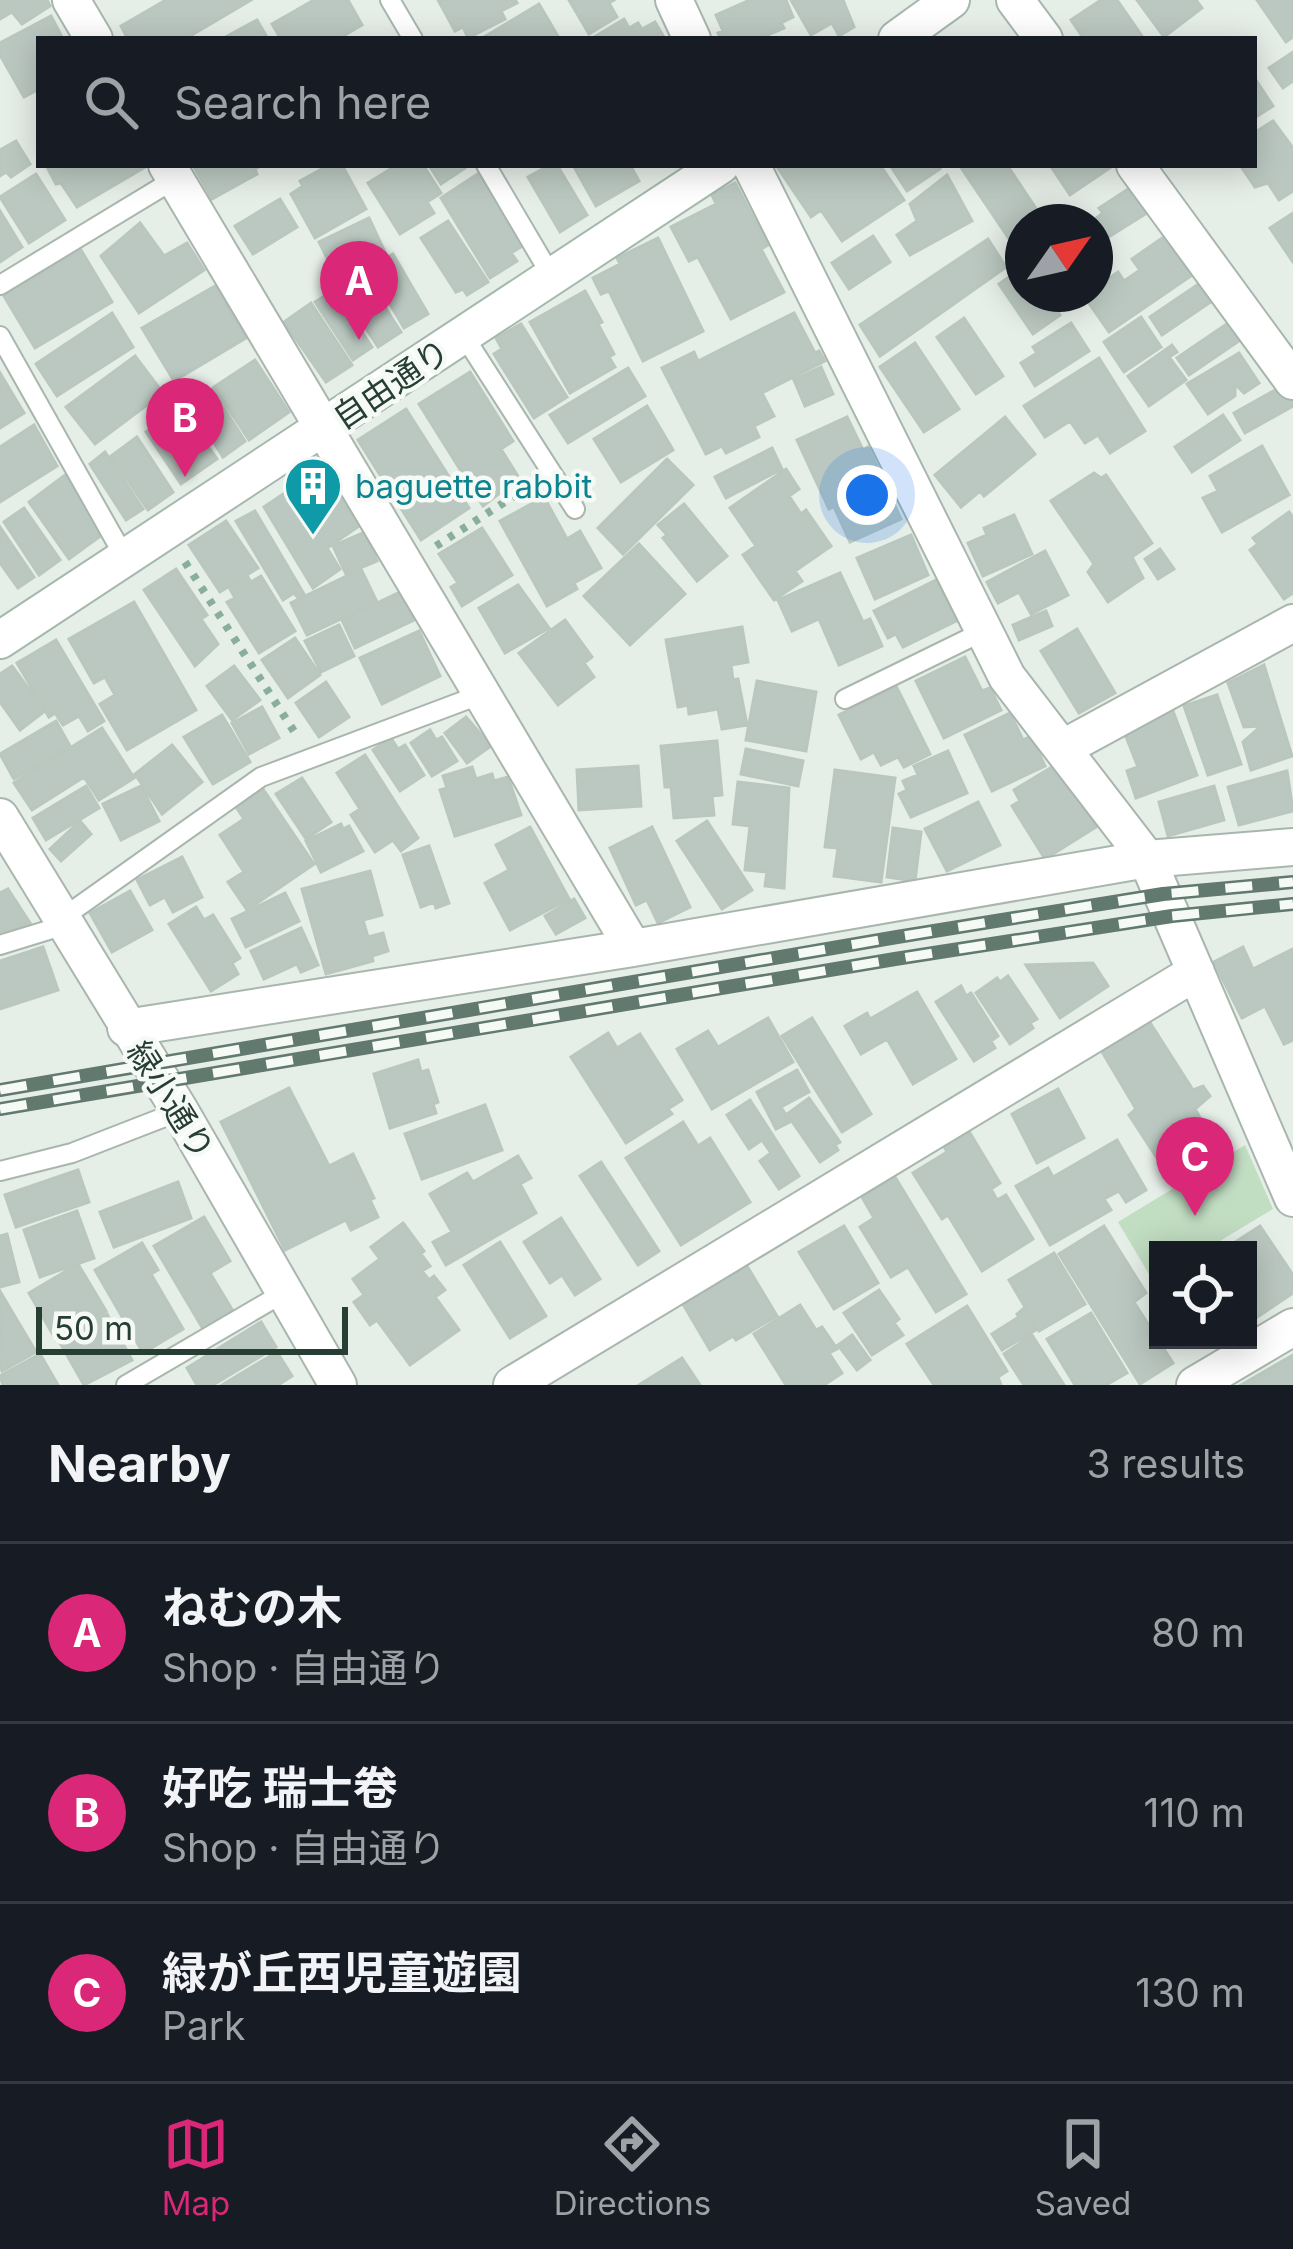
<!DOCTYPE html>
<html lang="en">
<head>
<meta charset="utf-8">
<style>
	:root { --surface:#171b24; --page:#242831; --text:#f1f3f6; --muted:#9ea1a6; --line:#363941; --accent:#db2777 }
	body { margin:0; font-family:Inter,"Noto Sans JP",sans-serif; background:var(--page); color:var(--text) }
	.controls { position:absolute; right:36px; bottom:36px; display:grid; overflow:hidden; border-radius:0px; box-shadow:0 6px 30px #0003 }
	.controls button { width:108px; height:108px; display:grid; place-items:center; padding:0; border:0; border-bottom:3px solid var(--line); background:var(--surface); color:var(--text); font:60px sans-serif }
	.compass { position:absolute; left:1005px; top:204px; width:108px; height:108px; border-radius:50%; background:var(--surface); box-shadow:0 6px 30px #0003; rotate:56deg }
	.scale { position:absolute; left:36px; bottom:30px; width:312px; box-sizing:border-box; padding-left:12px; border:6px solid #263e33; border-top:0; font-size:33px; line-height:42px; white-space:nowrap; color:#263e33; -webkit-text-stroke:9px #f6faf7; paint-order:stroke }
	.you { position:absolute; left:867px; top:495px; width:42px; height:42px; margin:-30px; border:9px solid #fff; border-radius:50%; background:#1a73e8; box-shadow:0 0 0 18px #1a73e833 }
	.badge { display:grid; place-items:center; width:78px; height:78px; border-radius:50%; background:var(--accent); color:#fff; font-size:39px; font-weight:700 }
	.pin { position:absolute; translate:-50% -99px; filter:drop-shadow(0 3px 6px #0008) }
	.pin::after { content:''; position:absolute; top:63px; width:42px; height:36px; background:inherit; clip-path:polygon(0 0,100% 0,50% 100%) }
	.list { margin:0; padding:0; list-style:none }
	h2 { display:flex; justify-content:space-between; align-items:center; height:156px; margin:0; padding:0 48px; font-size:51px }
	h2 small { font-size:39px; font-weight:400; color:var(--muted) }
	.list li { display:grid; grid-template-columns:78px 1fr auto; gap:36px; align-items:center; box-sizing:border-box; height:180px; padding:0 48px; border-top:3px solid var(--line) }
	.list b { display:block; font-size:45px; white-space:nowrap }
	.list p { margin:0; font-size:39px; white-space:nowrap; color:var(--muted) }
	.list em { font-size:39px; font-style:normal; color:var(--muted) }
	.icon { flex:none; width:66px; height:66px; fill:none; stroke:currentColor; stroke-width:2; stroke-linecap:round; stroke-linejoin:round }
	.map { position:relative; flex:none; width:1293px; height:1385px; overflow:hidden }
	.search { position:absolute; background:var(--surface); box-shadow:0 6px 30px #0003; left:36px; right:36px; top:36px; height:132px; display:flex; align-items:center; gap:30px; box-sizing:border-box; padding:0 42px; border-radius:0px; color:var(--muted); font-size:45px }
	.sheet { height:696px; background:var(--surface) }
	nav { display:flex; justify-content:space-around; align-items:center; box-sizing:border-box; height:168px; border-top:3px solid var(--line); background:var(--surface); font-size:33px; color:var(--muted) }
	nav a { display:grid; justify-items:center; gap:6px }
	nav .on { color:var(--accent) }
	.map>svg:first-child { display:block }
	.green { fill:#c1ddc2 }
	.building { fill:#bbc8c1; stroke:#b9c7be; stroke-width:3 }
	.lines { fill:none; stroke-linecap:round; stroke-linejoin:round }
	.service-casing { stroke:#a9b6ae; stroke-width:22 }
	.minor-casing { stroke:#a9b6ae; stroke-width:40 }
	.tertiary-casing { stroke:#a9b6ae; stroke-width:40 }
	.secondary-casing { stroke:#a5b8ae; stroke-width:40 }
	.path { stroke:#89ae9b; stroke-width:8; stroke-dasharray:6 9; stroke-linecap:butt }
	.service { stroke:#fff; stroke-width:18 }
	.minor { stroke:#fff; stroke-width:36 }
	.tertiary { stroke:#fff; stroke-width:36 }
	.secondary { stroke:#fff; stroke-width:36 }
	.rail-casing { stroke:#61796e; stroke-width:14 }
	.rail { stroke:#f6faf7; stroke-width:9; stroke-dasharray:27; stroke-linecap:butt }
	.labels { text-anchor:middle; dominant-baseline:central; stroke-width:9; stroke-linejoin:round; paint-order:stroke }
	.street-label { font-size:33px; fill:#263e33; stroke:#f6faf7 }
	.culture-label { font-size:33px; fill:#0d838f; stroke:#f6faf7; text-anchor:start }
</style>
</head>
<body>
<div class="map">
<svg width="1293" height="1385" viewBox="0 0 1293 1385">
	<rect width="100%" height="100%" fill="#e6eee8"/>
	<!-- green -->
	<path class="green" d="M1245,1145L1273,1209L1205,1250H1158V1278L1153,1281L1118,1222Z"/>
	<!-- building -->
	<path class="building" d="M0,0H47L50,6L22,24L12,12L0,19Z
		M166,0H251L185,39H128L121,26Z
		M314,0H348L362,25L338,39H281L272,24Z
		M438,0H515L517,3L501,11L505,19L468,38L463,27L455,31Z
		M569,0H614L609,3L617,17L589,34Z
		M750,0H786L793,17L781,23L784,28L758,39H721L718,33L723,31L716,15Z
		M791,0H843L854,27L839,36L832,23L811,35Z
		M1101,0H1117L1144,39H1084L1071,20Z
		M1137,0H1196L1202,8L1164,37Z
		M1257,0H1293V37L1286,42Z
		M539,4L559,38L481,39Z
		M51,16L63,39H39V89L24,97L0,55V43Z
		M624,19L629,28L638,23L642,29L655,22L665,39H591Z
		M257,20L268,39H222Z
		M1293,52V81L1283,88L1269,68Z
		M1254,77L1273,106L1254,118Z
		M1273,121L1293,148V191L1279,200L1268,183L1255,187L1240,165H1254V133Z
		M16,141L30,164L11,177L6,172L0,176V150Z
		M46,165H146L147,166L77,207L61,183L56,184Z
		M193,165H262L255,169L257,174L212,199Z
		M329,165H342L366,209L315,238L291,194L303,186L300,181Z
		M397,165H423L441,193L427,202L434,213L400,234L368,183Z
		M429,165H463L465,168L441,184Z
		M550,165H557L587,215L560,232L528,177Z
		M573,165H630L639,181L596,206Z
		M776,165H880L904,200L842,241L821,210L811,217Z
		M890,165H937L940,169L907,191Z
		M1007,165L1045,222H1023V252L1020,255L960,166Z
		M1050,165H1114L1070,195Z
		M479,173L524,245L511,253L517,261L490,278L441,198Z
		M36,174L65,220L29,243L0,197Z
		M947,175L972,221L910,255L897,235L917,221L910,204Z
		M1142,180L1158,206L1107,238L1095,219L1103,213L1099,208Z
		M735,183L768,245L761,249L784,292L731,319L698,257L689,261L671,227L716,204L712,195Z
		M280,199L297,227L253,254L235,226Z
		M0,211L22,247L0,262Z
		M1293,213V262L1270,228Z
		M369,218L385,252L336,276L319,242Z
		M448,221L488,282L467,295L463,289L456,292L421,238Z
		M140,223L164,256L187,243L204,270L139,313L101,256Z
		M1168,234L1195,273L1109,332L1084,296L1095,294V288L1118,272L1124,281L1140,270L1132,259Z
		M873,236L890,262L849,289L832,263Z
		M658,238L703,331L643,361L609,291L601,294L593,278L620,264L617,258Z
		M988,239L1006,267L880,356L860,325Z
		M81,250L112,302L35,348L4,296Z
		M393,254L428,314L404,328L369,268Z
		M1023,267V294H1057L1060,298L1053,303L1060,315L1033,334L999,284Z
		M1200,283L1212,301L1162,335L1150,317Z
		M215,286L246,338L174,381L142,328Z
		M334,290L372,347L353,360L315,302Z
		M585,291L602,322L598,324L614,354L609,357L615,367L570,393L530,322Z
		M381,301L401,332L378,347L358,316Z
		M311,303L352,365L326,382L284,322Z
		M112,313L133,347L57,396L36,364Z
		M794,313L815,353L819,351L825,361L762,393L774,416L754,426L759,437L726,453L722,446L706,454L662,368L694,352L698,361Z
		M1141,317L1161,347L1124,372L1104,342Z
		M964,318L1003,376L976,394L937,337Z
		M1234,319L1246,336L1189,375L1177,358Z
		M1071,323L1089,351L1035,386L1021,363L1037,353L1033,347Z
		M521,324L567,397L534,418L494,354L502,349L496,338Z
		M915,343L959,409L924,432L880,367Z
		M1172,345L1177,352L1169,357L1186,380L1149,406L1128,376Z
		M1239,353L1259,383L1244,393L1235,384V396L1208,414L1187,384Z
		M135,356L163,393L95,444L66,407Z
		M1099,358L1145,431L1110,453L1098,435L1085,443L1070,421L1045,437L1024,406Z
		M255,360L289,412L249,440L214,387Z
		M821,367L833,394L805,406L794,380Z
		M628,368L645,396L568,443L550,415Z
		M470,372L513,441L501,449L519,478L483,506L419,404Z
		M0,373L24,413L0,428Z
		M1286,384L1293,406L1245,433L1234,413Z
		M212,389L245,441L223,457L190,404Z
		M647,406L673,450L621,482L594,439Z
		M181,408L217,459L181,484L146,432Z
		M406,409L469,508L421,540L358,440Z
		M1223,415L1240,440L1192,472L1175,447Z
		M847,417L863,450L868,447L885,483L829,509L797,440Z
		M1005,417L1035,454L984,496L980,491L961,507L935,475Z
		M34,425L57,466L0,502V447Z
		M137,437L173,492L148,510L111,456Z
		M1262,446L1289,495L1222,532L1203,498L1218,491L1210,476Z
		M772,448L782,469L726,498L715,477Z
		M105,452L143,509L126,520L90,464Z
		M667,459L693,485L623,554L598,528Z
		M323,467L359,526L327,548L340,569L313,588L264,507Z
		M786,469L799,489L789,496L801,514L806,510L831,546L795,571L802,581L774,600L743,555L756,546L730,508Z
		M1094,473L1101,478L1106,475L1152,543L1132,557L1143,578L1108,602L1088,572L1094,564L1051,501Z
		M65,475L106,532L69,559L29,502Z
		M886,486L901,519L850,542L835,509Z
		M544,497L567,539L580,531L601,568L574,583L577,589L547,606L500,521Z
		M684,504L727,556L697,581L663,538L667,535L658,525Z
		M24,508L60,560L39,575L4,522Z
		M255,511L304,594L298,598L294,593L283,600L236,521Z
		M1289,512L1293,517V593L1284,599L1250,550L1258,544L1253,538Z
		M1014,515L1032,554L983,576L968,543L987,535L984,528Z
		M226,521L258,568L220,592L189,545Z
		M0,527L34,577L18,588L0,563Z
		M482,528L512,575L462,606L451,587L458,583L439,554Z
		M365,532L377,561L346,574L333,546Z
		M911,535L928,575L875,599L857,558Z
		M639,544L685,594L630,645L584,596Z
		M1160,549L1174,569L1158,579L1145,559Z
		M1045,551L1068,595L1031,614L1019,592L998,603L987,582Z
		M176,569L207,615L201,619L218,644L195,666L144,590Z
		M361,569L377,602L307,635L291,603Z
		M840,573L863,622L870,619L882,646L839,665L819,619L792,631L778,600Z
		M261,576L295,631L259,653L227,602L235,598L230,589L248,577L251,582Z
		M936,580L956,621L903,647L896,634L888,638L874,611Z
		M518,585L549,628L505,653L479,608Z
		M400,592L414,620L355,648L342,620Z
		M134,602L196,710L127,750L100,704L115,695L105,677L94,683L69,639Z
		M1046,611L1052,626L1019,640L1013,625Z
		M565,620L592,657L584,663L594,677L558,705L519,653Z
		M339,625L354,656L321,672L305,641Z
		M742,627L748,662L731,665L733,680L738,679L747,725L722,729L718,709L689,714L688,705L678,707L666,640Z
		M1077,629L1115,693L1079,713L1041,651Z
		M419,631L440,676L382,704L360,658Z
		M295,638L320,675L288,698L262,660Z
		M56,640L104,721L88,731L79,716L63,725L55,713L49,717L17,663Z
		M965,657L982,691L990,688L1001,710L944,738L916,681Z
		M1264,665L1292,756L1251,770L1243,742L1261,726L1244,727L1228,683Z
		M12,666L45,711L20,730L0,702V674Z
		M234,666L260,700L232,720L207,686Z
		M757,681L816,692L806,751L746,740Z
		M326,682L349,717L319,737L296,703Z
		M896,686L930,754L904,767L898,757L881,765L874,752L861,759L839,715Z
		M1217,695L1241,764L1208,775L1184,706Z
		M262,707L279,738L249,754L232,723Z
		M1173,711L1197,775L1136,798L1127,771L1138,767L1123,729Z
		M1010,713L1023,740L1031,736L1045,766L992,791L965,735Z
		M222,715L250,762L213,784L184,737Z
		M466,717L491,746L467,763L445,733Z
		M56,721L70,746L14,779L0,754Z
		M102,728L134,778L99,800L84,777L32,810L14,783Z
		M430,730L436,740L442,737L457,761L432,776L411,743Z
		M391,738L398,749L405,745L424,775L400,791L373,750Z
		M717,741L722,795L712,796L714,815L674,818L671,787H665L661,746Z
		M172,745L202,782L162,814L135,774Z
		M746,749L803,761L798,786L741,774Z
		M948,751L967,793L911,817L899,794L907,790L903,781L918,775L914,766Z
		M365,755L418,838L401,851L393,840L375,852L351,815L360,809L337,773Z
		M1057,764L1096,827L1045,859L1012,806L1020,801L1014,790Z
		M638,766L641,806L579,810L577,770Z
		M472,767L476,779L492,774L494,781L508,777L521,815L455,836L440,790L447,788L443,776Z
		M835,770L895,778L881,882L834,876L838,848L825,847Z
		M1287,771L1293,811L1239,825L1228,787Z
		M302,778L331,822L306,839L276,794Z
		M738,782L789,788L784,888L765,886L767,872L745,870L750,826L733,824Z
		M86,786L99,808L46,840L33,818Z
		M141,786L159,821L121,840L103,804Z
		M1214,786L1224,820L1168,836L1159,802Z
		M263,789L314,864L247,910L228,882L244,872L220,835L244,819L236,807Z
		M978,802L1000,845L947,871L925,829Z
		M80,821L91,834L61,861L50,849Z
		M707,821L752,890L722,909L677,841Z
		M341,824L343,829L349,826L363,851L321,872L306,841Z
		M530,827L569,899L510,930L485,883L509,870L496,845Z
		M652,827L690,907L658,923L647,900L636,905L610,848Z
		M893,828L921,832L915,881L887,877Z
		M429,846L449,903L436,908L434,902L421,907L403,855Z
		M182,857L202,897L173,912L165,897L150,905L137,880Z
		M370,871L382,915L363,920L368,937L383,933L388,951L372,956L373,961L326,974L302,889Z
		M8,889L30,923L0,933V893Z
		M130,891L152,930L112,952L90,913Z
		M285,893L299,921L246,947L232,919Z
		M574,899L585,918L556,934L545,916Z
		M196,907L204,920L213,915L240,958L232,963L238,974L211,991L169,924Z
		M301,928L318,965L301,972L297,964L264,979L251,951Z
		M43,947L58,990L0,1009V961Z
		M1243,947L1253,969L1293,949V1040L1284,1044L1265,1006L1242,1018L1214,962Z
		M1093,963L1108,986L1060,1018L1026,965Z
		M1008,976L1037,1019L1030,1023L1033,1028L1010,1044L976,993L997,978L1000,982Z
		M961,986L966,996L971,993L998,1036L991,1041L995,1048L974,1061L936,1002Z
		M917,992L956,1059L913,1084L887,1039L861,1054L845,1026L867,1013L870,1019Z
		M768,1018L793,1062L712,1109L677,1049L708,1031L718,1047Z
		M812,1018L871,1114L842,1132L782,1036Z
		M1149,1021L1193,1090L1203,1086L1210,1096L1195,1109L1215,1143L1166,1172L1129,1115L1136,1109L1101,1050Z
		M608,1033L617,1048L640,1034L682,1100L668,1109L672,1114L626,1143L571,1057Z
		M418,1060L421,1072L428,1070L438,1102L433,1104L436,1113L390,1128L374,1074Z
		M797,1070L809,1092L781,1107L790,1122L776,1129L757,1092Z
		M289,1088L329,1166L353,1154L374,1198L370,1200L378,1217L351,1230L346,1220L285,1250L221,1122Z
		M1058,1089L1084,1138L1037,1163L1012,1114Z
		M809,1098L840,1142L835,1145L838,1150L820,1162L787,1114Z
		M750,1100L799,1176L779,1189L760,1161L771,1153L762,1140L749,1149L727,1115Z
		M485,1105L502,1150L422,1179L405,1134Z
		M683,1122L698,1146L710,1138L750,1202L681,1245L626,1158Z
		M967,1128L1000,1183L991,1189L997,1200L1006,1195L1033,1239L982,1271L948,1215L942,1219L913,1173L947,1152L942,1143Z
		M1117,1140L1146,1190L1126,1202L1119,1191L1104,1199L1111,1210L1050,1245L1016,1186L1048,1168L1053,1177Z
		M518,1156L531,1178L520,1184L536,1213L446,1265L433,1242L452,1232L430,1194L467,1173L473,1182Z
		M601,1162L659,1251L638,1265L580,1176Z
		M78,1170L89,1202L16,1227L5,1195Z
		M895,1177L966,1294L936,1312L908,1267L891,1277L860,1227L874,1218L862,1197Z
		M178,1182L191,1218L114,1247L100,1212Z
		M77,1211L94,1258L40,1277L24,1230Z
		M204,1217L230,1261L210,1273L233,1311L203,1329L154,1246Z
		M561,1218L600,1279L575,1295L562,1275L550,1283L524,1242Z
		M403,1223L424,1251L421,1254L430,1266L422,1271L429,1280L434,1276L445,1290L435,1297L459,1330L410,1365L377,1320L370,1325L354,1302L364,1295L353,1279L380,1259L371,1247Z
		M844,1226L878,1283L834,1309L799,1252Z
		M1104,1226L1146,1293L1134,1302L1173,1363L1140,1384L1059,1254Z
		M1260,1226L1293,1275V1293L1253,1320L1248,1312V1250H1223Z
		M7,1234L19,1282L0,1287V1236Z
		M500,1242L546,1316L510,1338L464,1265Z
		M142,1243L158,1270L151,1274L183,1329L143,1353L95,1270Z
		M1054,1253L1085,1304L1039,1331L1009,1280Z
		M78,1264L106,1311L56,1340L29,1293Z
		M747,1266L777,1316L736,1340L733,1336L710,1350L683,1304Z
		M879,1290L899,1319L894,1323L903,1335L872,1355L844,1313Z
		M1,1293L36,1352L2,1371L0,1366Z
		M800,1305L816,1330L822,1327L837,1349L829,1353L842,1373L824,1385H786L754,1334Z
		M967,1306L1007,1371L998,1377L1001,1385H934L907,1344Z
		M1023,1309L1036,1330L1002,1350L992,1334L1019,1317L1017,1314Z
		M1091,1313L1127,1373L1106,1385H1075L1047,1339Z
		M107,1314L132,1360L84,1385L59,1341Z
		M261,1322L276,1347L213,1385H197L187,1368Z
		M852,1335L870,1360L857,1370L838,1345Z
		M1032,1335L1064,1385H1024L1004,1354Z
		M277,1352L292,1376L278,1385H222Z
		M40,1354L58,1385H3L0,1376Z
		M1293,1355V1385H1241Z
		M682,1358L700,1385H639Z"/>
	<g class="lines">
		<!-- service casing -->
		<g class="service-casing">
			<path id="service" d="M390,0L413,39
				M486,165L552,277
				M0,285L175,179
				M0,336L124,556
				M464,336L575,509
				M845,699L984,631
				M61,919L261,777L482,694
				M0,945L65,925
				M0,1171L72,1153L180,1111
				M126,1385L285,1292"/>
		</g>
		<!-- minor casing -->
		<g class="minor-casing">
			<path id="minor" d="M71,0L94,39
				M674,0L692,39
				M1015,0L1044,39
				M167,165L633,948
				M751,165L1007,677L1147,859L1293,1198
				M1135,165L1293,381
				M1065,747L1293,623
				M126,1028L633,948L1147,859L1293,847
				M512,1385L1196,972
				M1195,1385L1293,1327"/>
		</g>
		<!-- tertiary casing -->
		<g class="tertiary-casing">
			<path id="tertiary" d="M0,817L180,1111L338,1385"/>
		</g>
		<!-- secondary casing -->
		<g class="secondary-casing">
			<path id="secondary" d="M897,39L951,0
				M0,640L721,165"/>
		</g>
		<!-- path -->
		<path class="path" d="M436,546L530,486
			M185,562L297,736"/>
		<!-- service -->
		<use href="#service" class="service"/>
		<!-- minor -->
		<use href="#minor" class="minor"/>
		<!-- tertiary -->
		<use href="#tertiary" class="tertiary"/>
		<!-- secondary -->
		<use href="#secondary" class="secondary"/>
		<!-- rail casing -->
		<g class="rail-casing">
			<path id="rail" d="M0,1090L897,937L1163,894L1293,882
				M0,1109L895,959L1172,916L1293,904"/>
		</g>
		<!-- rail -->
		<use href="#rail" class="rail"/>
	</g>
	<!-- icons -->
	<defs>
		<g id="building-pin" transform="scale(3)"><path d="M0 17L-7.5 6A9.5 9.5 0 1 1 7.5 6Z" fill="#0f9aa8" stroke="#f6faf7"/><path d="M-4-6H4V6H1V3H-1V6H-4ZM-2.5-4.3h1.7v1.8h-1.7ZM.8-4.3h1.7v1.8H.8ZM-2.5-1h1.7V.8h-1.7ZM.8-1h1.7V.8H.8Z" fill="#fff"/></g>
	</defs>
	<g fill-rule="evenodd">
		<use href="#building-pin" x="313" y="486"/>
	</g>
	<g class="labels">
		<!-- street labels -->
		<g class="street-label">
			<text transform="translate(391 384) rotate(-34)">自由通り</text>
			<text transform="translate(171 1100) rotate(58)">緑小通り</text>
		</g>
		<!-- culture labels -->
		<g class="culture-label">
			<text x="355" y="486">baguette rabbit</text>
		</g>
	</g>
</svg>
<div class="controls">
<button><svg class="icon" aria-label="locate" viewBox="0 0 24 24"><circle cx="12" cy="12" r="6"/><path d="M12 2v4M12 18v4M2 12h4M18 12h4"/></svg></button>
</div>
<svg class="compass" viewBox="-18 -18 36 36"><path d="M0-13l5 13h-10z" fill="#e53935"/><path d="M0 13l5-13h-10z" fill="#9ea1a6"/></svg>
<div class="scale">50 m</div>
<div class="you"></div>
<div class="pin badge" style="left:359px;top:340px">A</div>
<div class="pin badge" style="left:185px;top:477px">B</div>
<div class="pin badge" style="left:1195px;top:1216px">C</div>
<div class="search"><svg class="icon" aria-label="search" viewBox="0 0 24 24"><circle cx="10" cy="10" r="6"/><path d="M15 15l6 6"/></svg>Search here</div>
</div>
<section class="sheet">
<h2>Nearby<small>3 results</small></h2>
<ul class="list">
<li><span class="badge">A</span><div><b>ねむの木</b><p>Shop · 自由通り</p></div><em>80 m</em></li>
<li><span class="badge">B</span><div><b>好吃 瑞士卷</b><p>Shop · 自由通り</p></div><em>110 m</em></li>
<li><span class="badge">C</span><div><b>緑が丘西児童遊園</b><p>Park</p></div><em>130 m</em></li>
</ul>
</section>
<nav>
<a class="on"><svg class="icon" aria-label="map" viewBox="0 0 24 24"><path d="M3 6l6-2 6 2 6-2v14l-6 2-6-2-6 2zM9 4v14M15 6v14"/></svg>Map</a>
<a><svg class="icon" aria-label="directions" viewBox="0 0 24 24"><path d="M12 3l9 9-9 9-9-9zM9 14v-3h6M13 9l2 2-2 2"/></svg>Directions</a>
<a><svg class="icon" aria-label="saved" viewBox="0 0 24 24"><path d="M7 4h10v16l-5-4-5 4z"/></svg>Saved</a>
</nav>
</body>
</html>
